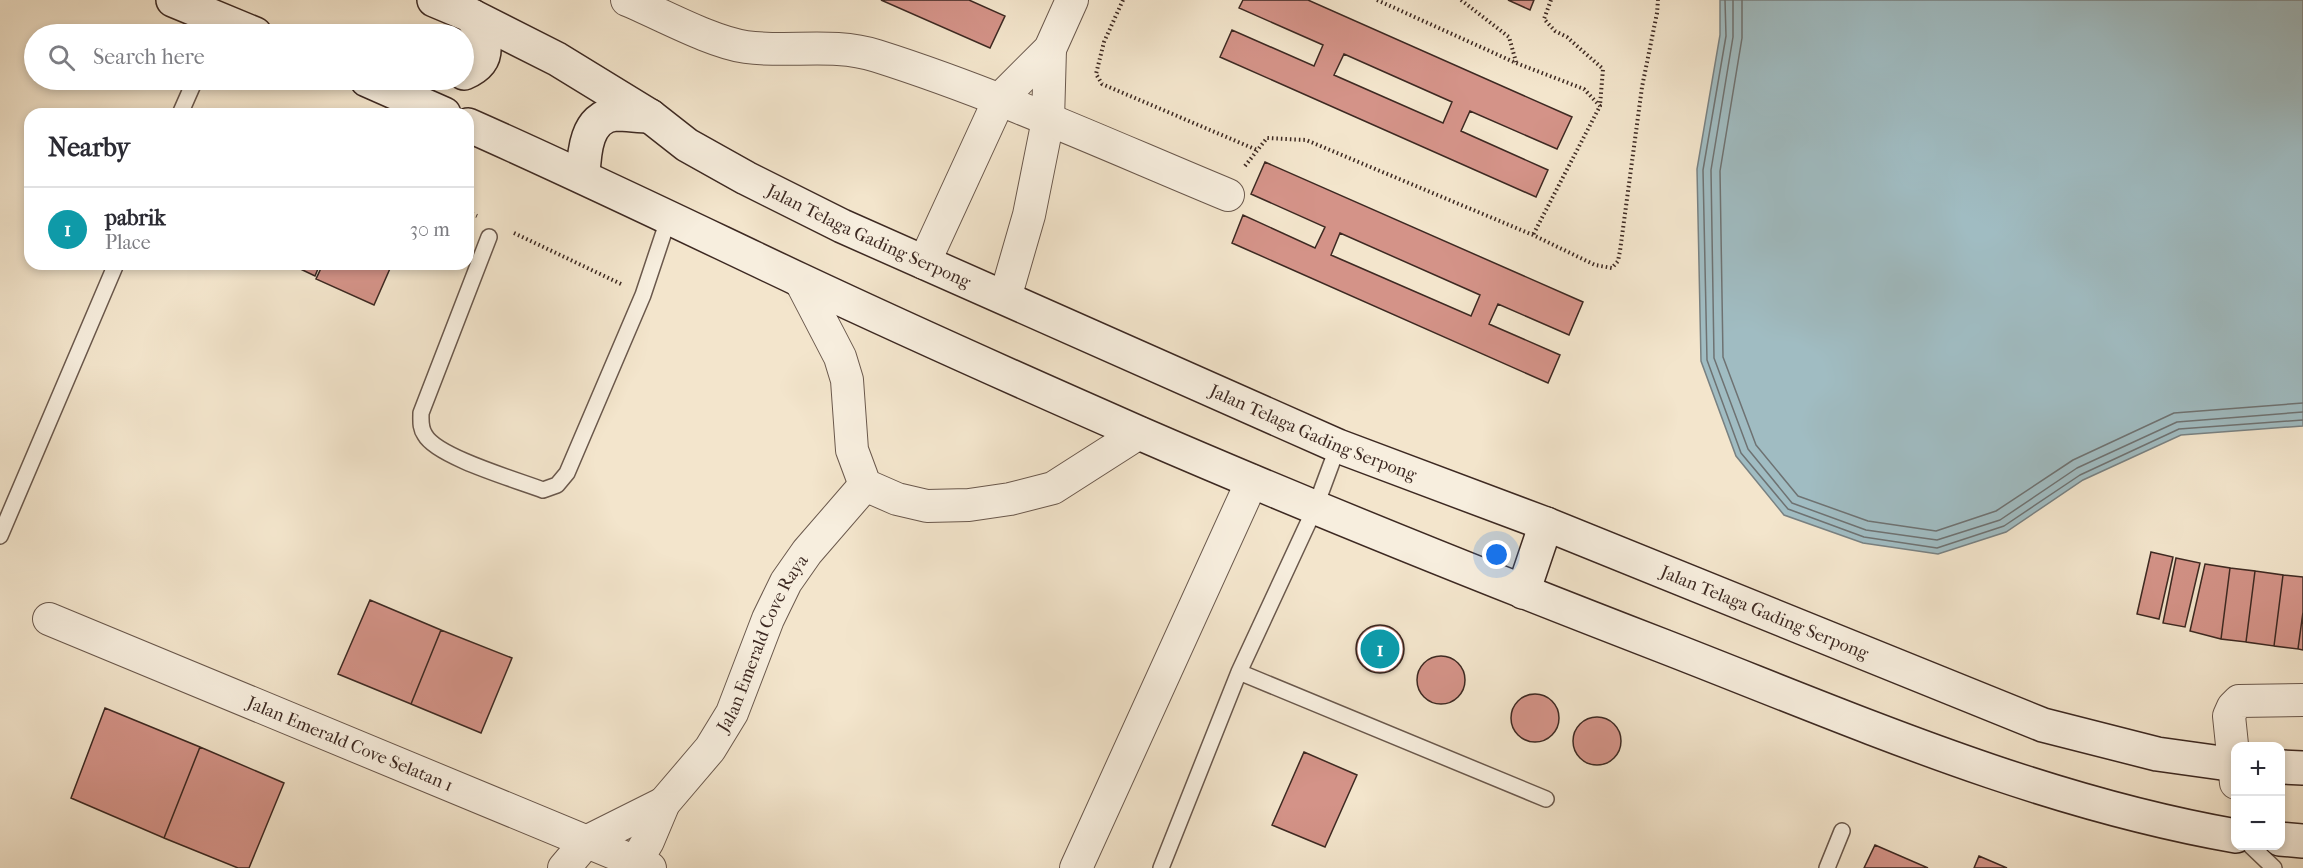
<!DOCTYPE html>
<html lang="en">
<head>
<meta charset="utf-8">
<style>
	:root { --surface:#fff; --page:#f2f2f3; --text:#2b2b33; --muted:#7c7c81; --line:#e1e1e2; --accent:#8f2418 }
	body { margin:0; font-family:"IM FELL French Canon",serif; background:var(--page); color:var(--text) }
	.controls { position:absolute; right:18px; bottom:18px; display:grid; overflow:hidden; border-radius:12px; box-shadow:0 3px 9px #0003 }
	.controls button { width:54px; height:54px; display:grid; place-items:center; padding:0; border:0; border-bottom:2px solid var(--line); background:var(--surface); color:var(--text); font:30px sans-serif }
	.you { position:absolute; left:1497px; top:555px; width:21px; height:21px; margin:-15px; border:4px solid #fff; border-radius:50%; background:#1a73e8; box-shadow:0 0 0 9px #1a73e833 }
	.badge { display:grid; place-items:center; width:39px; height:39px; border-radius:50%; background:var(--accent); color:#fff; font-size:20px; font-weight:700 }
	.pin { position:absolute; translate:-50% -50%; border:3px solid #fff; box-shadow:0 2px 6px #0006 }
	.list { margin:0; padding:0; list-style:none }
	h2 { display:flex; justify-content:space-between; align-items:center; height:78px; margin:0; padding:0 24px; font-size:26px }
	h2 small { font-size:20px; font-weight:400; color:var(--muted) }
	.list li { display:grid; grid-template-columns:39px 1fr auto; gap:18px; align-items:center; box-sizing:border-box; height:84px; padding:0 24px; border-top:2px solid var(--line) }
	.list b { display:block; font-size:22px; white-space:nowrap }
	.list p { margin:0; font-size:20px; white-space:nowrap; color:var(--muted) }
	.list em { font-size:20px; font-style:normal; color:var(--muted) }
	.icon { flex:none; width:33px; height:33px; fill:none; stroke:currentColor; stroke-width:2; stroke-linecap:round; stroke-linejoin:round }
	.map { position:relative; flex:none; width:2303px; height:868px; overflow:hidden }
	.search { position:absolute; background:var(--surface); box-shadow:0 3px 9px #0003; left:24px; top:24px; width:450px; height:66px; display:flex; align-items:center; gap:15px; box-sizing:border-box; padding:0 21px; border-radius:33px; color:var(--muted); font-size:22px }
	.panel { position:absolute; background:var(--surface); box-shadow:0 3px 9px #0003; left:24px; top:108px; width:450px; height:162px; border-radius:18px }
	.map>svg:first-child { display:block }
	.water { fill:#a0bcc2; stroke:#788182; stroke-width:1.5 }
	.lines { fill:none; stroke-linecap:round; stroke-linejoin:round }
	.shore { stroke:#6e7272; stroke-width:1.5 }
	.building { fill:#d49388; stroke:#3d2922; stroke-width:1.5; fill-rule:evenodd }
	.lane-casing { stroke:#6a584c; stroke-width:18 }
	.street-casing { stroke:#6a584c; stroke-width:34 }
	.secondary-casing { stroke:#3d2922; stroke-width:36 }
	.path { stroke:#3d2922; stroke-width:4; stroke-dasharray:1.5 3; stroke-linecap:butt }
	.lane { stroke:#f7eede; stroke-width:15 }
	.street { stroke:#f7eede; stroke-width:32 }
	.secondary { stroke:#f7eede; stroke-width:33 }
	.labels { text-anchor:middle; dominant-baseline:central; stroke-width:4.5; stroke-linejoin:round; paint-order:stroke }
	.street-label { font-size:18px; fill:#3d2922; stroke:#f7eede }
</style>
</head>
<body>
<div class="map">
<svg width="2303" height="868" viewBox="0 0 2303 868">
	<rect width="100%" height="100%" fill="#f3e5cc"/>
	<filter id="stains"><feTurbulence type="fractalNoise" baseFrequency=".00333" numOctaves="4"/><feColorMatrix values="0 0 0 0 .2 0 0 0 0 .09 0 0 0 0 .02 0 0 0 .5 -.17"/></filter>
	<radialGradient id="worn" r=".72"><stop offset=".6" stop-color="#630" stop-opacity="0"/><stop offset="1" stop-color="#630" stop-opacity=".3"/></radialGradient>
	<!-- water -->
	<path class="water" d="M1720,0H2303V426L2181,435L2083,480L2006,532L1938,554L1863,543L1784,515L1736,456L1701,361L1697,169L1720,35Z"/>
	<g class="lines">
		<!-- shore -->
		<path class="shore" d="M1725,0L1726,36L1703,170L1707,360L1741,453L1788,509L1864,537L1937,548L2004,526L2080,475L2179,429L2303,420
			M1733,0V37L1711,170L1714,358L1748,449L1792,503L1866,530L1937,540L2000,520L2077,468L2177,422L2303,412
			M1742,0V38L1720,171L1723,357L1756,445L1798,496L1868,521L1936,531L1996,511L2073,460L2174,413L2303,403"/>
	</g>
	<!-- building -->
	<path class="building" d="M881,0H969L1005,16L990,48Z
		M1243,0H1308L1572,117L1557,149L1470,111L1461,131L1548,170L1536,197L1220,57L1232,30L1314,66L1323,45L1239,8ZM1344,54L1452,102L1443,123L1334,75Z
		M1508,0H1534L1530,10Z
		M1265,162L1583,302L1569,335L1498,304L1489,324L1560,355L1548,383L1232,243L1243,215L1315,248L1325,227L1251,194ZM1340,233L1480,295L1471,316L1331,255Z
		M290,264H320L315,276Z
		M323,264H392L374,305L316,279Z
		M2151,552L2173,557L2159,619L2137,614Z
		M2176,558L2200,563L2185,627L2163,623Z
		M2205,564L2230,568L2221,639L2190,631Z
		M2230,568L2255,571L2246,642L2221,639Z
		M2255,571L2283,575L2274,646L2246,642Z
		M2283,575L2303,577V612L2298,649L2274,646Z
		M370,600L441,630L411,704L338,674Z
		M2303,612V650L2298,649Z
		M1356 649a24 24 0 1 1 48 0a24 24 0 1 1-48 0Z
		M441,630L512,658L481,733L411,704Z
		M1417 680a24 24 0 1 1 48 0a24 24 0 1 1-48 0Z
		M1511 718a24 24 0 1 1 48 0a24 24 0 1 1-48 0Z
		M105,708L200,747L164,838L71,798Z
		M1573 741a24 24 0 1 1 48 0a24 24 0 1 1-48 0Z
		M200,747L284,783L249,868H238L164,838Z
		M1304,752L1357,775L1325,847L1272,825Z
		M1875,845L1928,868H1864Z
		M1979,856L2007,868H1974Z"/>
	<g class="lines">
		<!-- lane casing -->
		<g class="lane-casing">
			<path id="lane" d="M180,114L195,80
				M489,237L421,413C421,421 420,428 425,435C437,457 517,480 543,490L557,485L567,473L643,295L669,217
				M0,536L116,264
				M1239,672L1546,799
				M2251,846L2274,868
				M1161,868L1239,672L1315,508L1338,446
				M1827,868L1842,831"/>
		</g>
		<!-- street casing -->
		<g class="street-casing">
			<g id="street">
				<path d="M627,0C661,14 711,42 746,47C790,53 833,42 877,56C997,94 1112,147 1228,195"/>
				<path d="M924,263L999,100L1050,49L1072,0"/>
				<path d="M800,280L840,357L847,380L852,450L865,485L897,499L927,506L969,505L1010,499L1053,488L1139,433"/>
				<path d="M1005,298L1029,215L1048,120L1050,49"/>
				<path id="s1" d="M49,619L650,868"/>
				<path d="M2236,783L2229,716L2233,707L2239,701L2303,700"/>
				<path d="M564,868L586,842L664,803"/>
				<path id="s2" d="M632,868L648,841L664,803L710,749L732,713L768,619L786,582L807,552L865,485"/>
				<path d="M1076,868L1252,481"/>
			</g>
		</g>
		<!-- secondary casing -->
		<g class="secondary-casing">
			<g id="secondary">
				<path d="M173,0L255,34"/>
				<path id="s3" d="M434,0L472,16L557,59L650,116L687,145L746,178L842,226L1338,446L1546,524L2043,725L2157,754L2236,765"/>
				<path d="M464,73C494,60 485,39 472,16"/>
				<path d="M367,80L444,114"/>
				<path d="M468,125C579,174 688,227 798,279C911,332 1025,383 1139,433C1312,508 1487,578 1663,646C1851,719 2036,801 2236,836"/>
				<path d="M583,176C584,153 586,116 616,114C627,114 639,116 650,116"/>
				<path d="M1523,592L1546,524"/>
				<path d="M2280,767L2303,768"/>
				<path d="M2280,839L2303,841"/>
			</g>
		</g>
		<!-- path -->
		<path class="path" d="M1123,0L1104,42L1096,74L1102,84L1257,150
			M1377,0L1516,63L1584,89L1600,106L1533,235
			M1461,0L1509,37L1516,62
			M1551,0L1544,19L1555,31L1567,37L1603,69L1600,105
			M1245,166L1267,138L1306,140L1533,235L1595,265L1612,268L1618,261L1620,251L1642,87L1657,13L1658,0
			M468,212L477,216
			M514,233L621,284"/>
		<!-- lane -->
		<use href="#lane" class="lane"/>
		<!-- street -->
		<use href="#street" class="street"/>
		<!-- secondary -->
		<use href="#secondary" class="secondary"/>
	</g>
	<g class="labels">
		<!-- street labels -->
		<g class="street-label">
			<text stroke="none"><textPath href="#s3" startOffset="496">Jalan Telaga Gading Serpong</textPath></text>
			<text stroke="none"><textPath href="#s3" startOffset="982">Jalan Telaga Gading Serpong</textPath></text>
			<text stroke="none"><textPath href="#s3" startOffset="1468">Jalan Telaga Gading Serpong</textPath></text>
			<text stroke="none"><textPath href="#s2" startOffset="262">Jalan Emerald Cove Raya</textPath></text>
			<text stroke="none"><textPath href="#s1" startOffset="326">Jalan Emerald Cove Selatan 1</textPath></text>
		</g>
	</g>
	<rect width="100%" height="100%" filter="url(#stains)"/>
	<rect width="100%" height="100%" fill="url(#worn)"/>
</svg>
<div class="controls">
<button>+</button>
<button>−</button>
</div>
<div class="you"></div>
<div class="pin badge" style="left:1380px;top:649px;background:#0f9aa8">1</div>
<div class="search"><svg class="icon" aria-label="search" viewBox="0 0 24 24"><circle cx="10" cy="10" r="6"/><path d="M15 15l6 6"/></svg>Search here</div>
<section class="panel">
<h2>Nearby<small></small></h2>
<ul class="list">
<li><span class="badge" style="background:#0f9aa8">1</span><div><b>pabrik</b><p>Place</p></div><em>30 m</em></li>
</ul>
</section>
</div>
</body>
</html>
